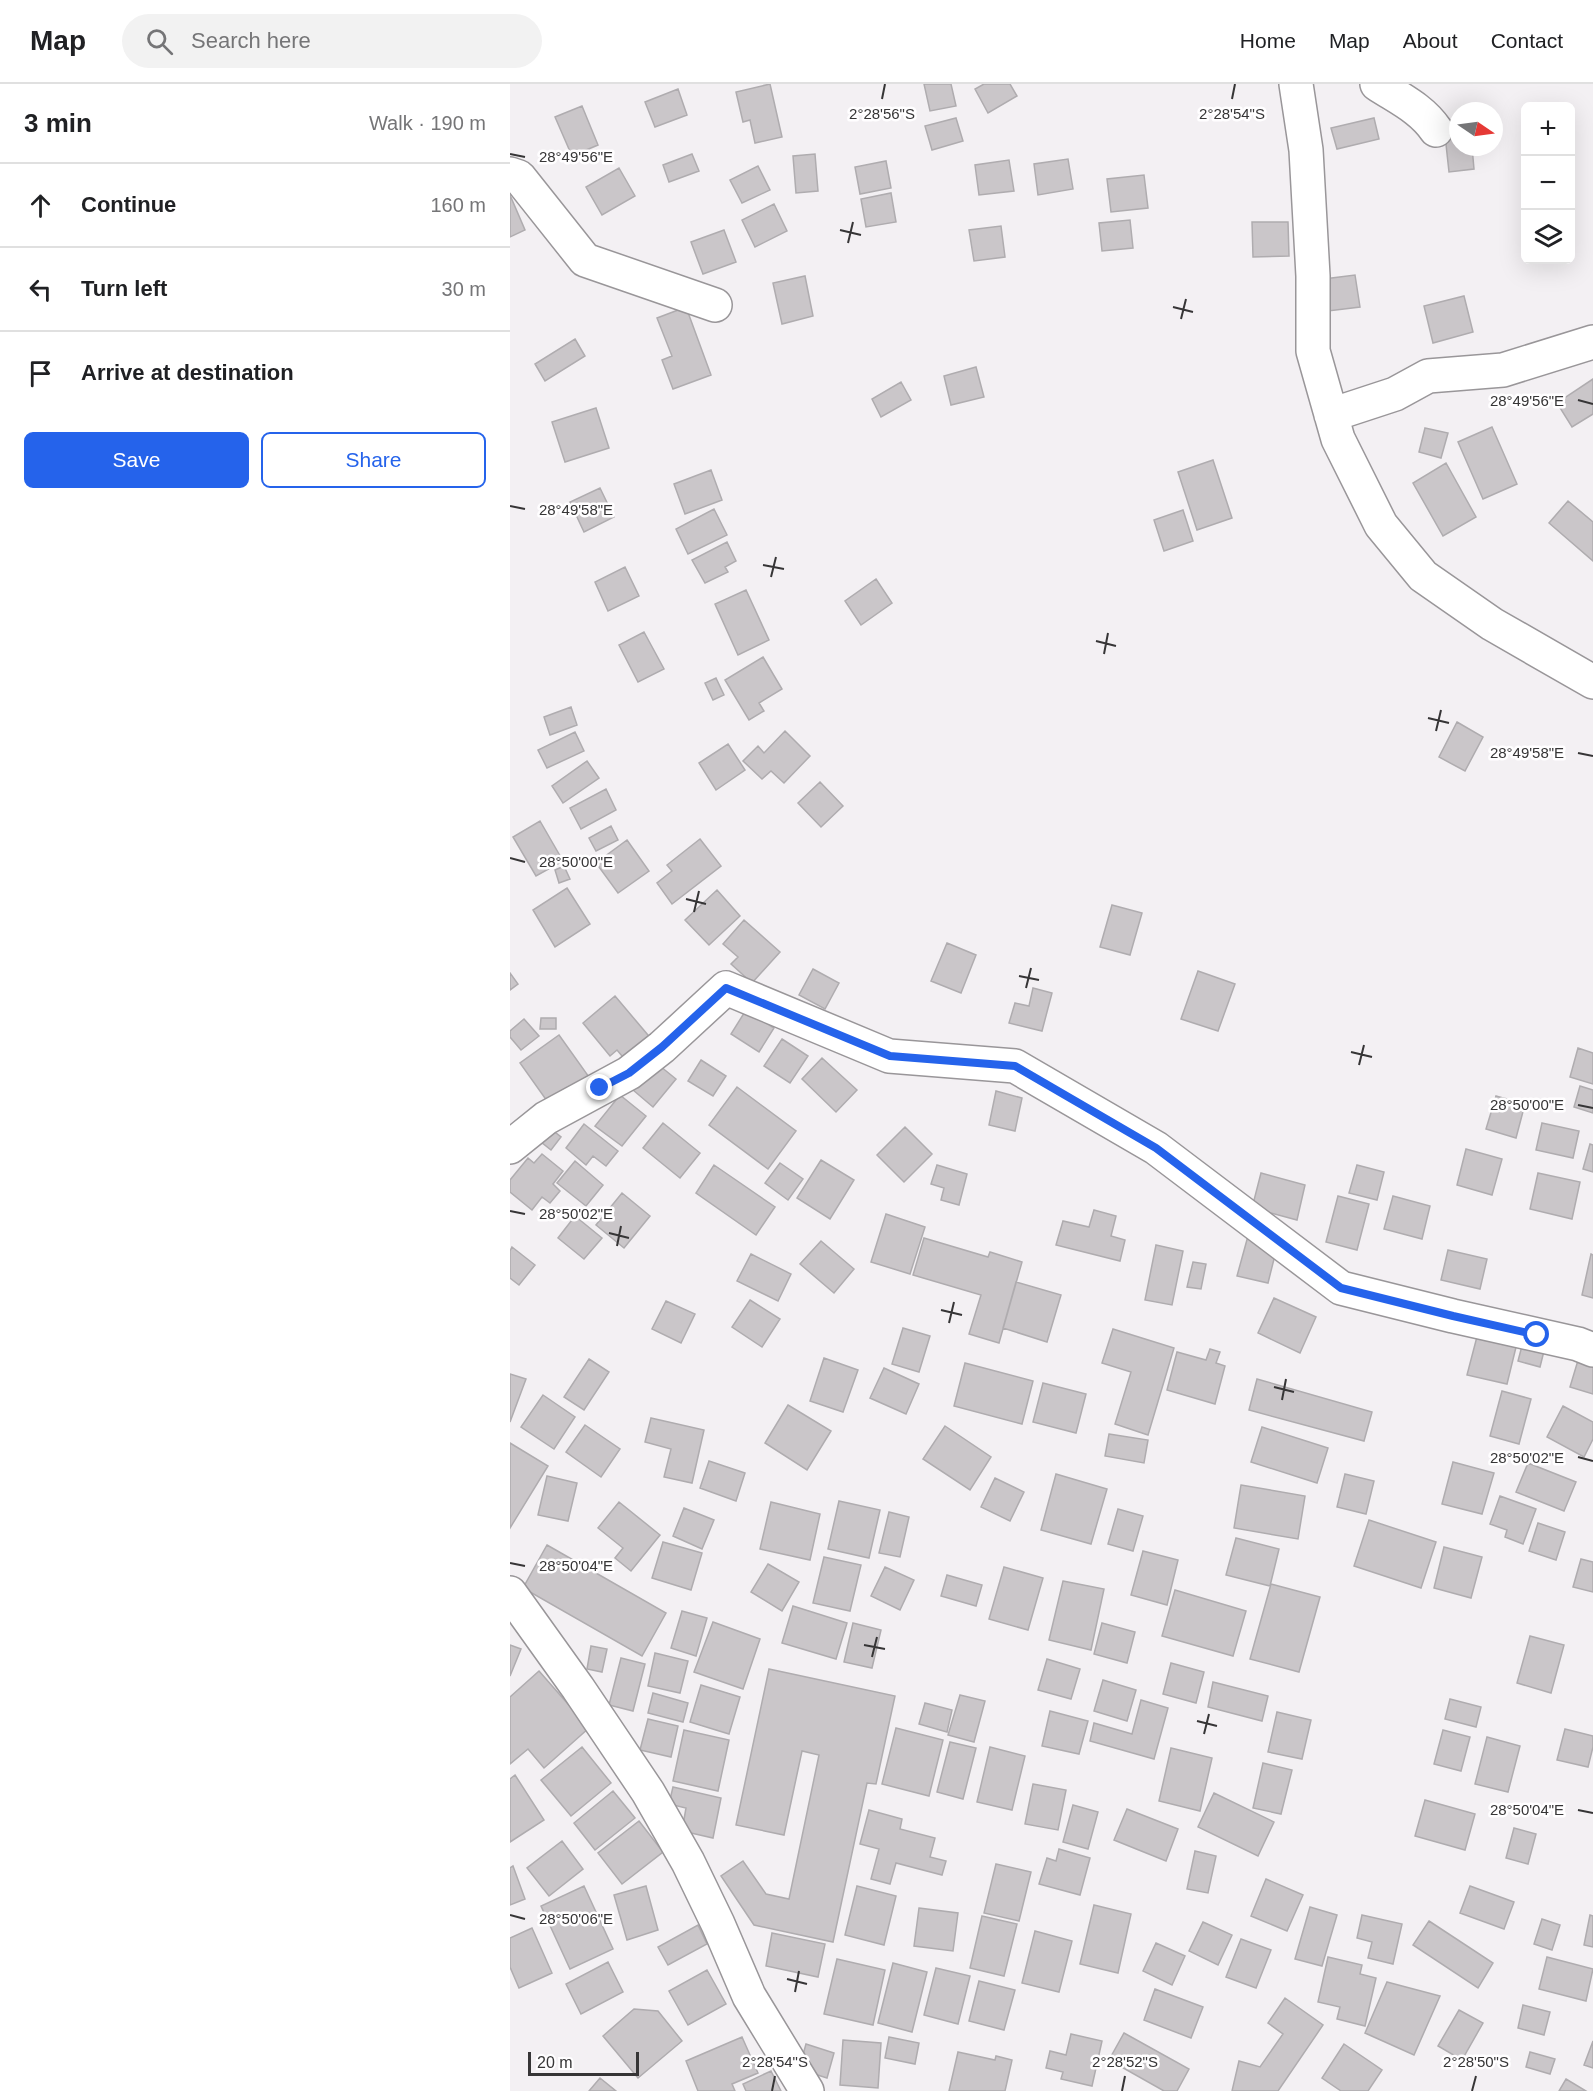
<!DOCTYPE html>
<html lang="en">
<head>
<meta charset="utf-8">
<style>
	:root { --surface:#fff; --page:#f2f2f2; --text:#202124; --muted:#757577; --line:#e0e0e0; --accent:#2563eb }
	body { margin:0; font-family:Helvetica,sans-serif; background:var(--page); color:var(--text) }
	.controls { position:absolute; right:18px; top:18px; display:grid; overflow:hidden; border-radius:9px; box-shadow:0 6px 24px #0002 }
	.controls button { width:54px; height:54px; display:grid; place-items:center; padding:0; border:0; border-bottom:2px solid var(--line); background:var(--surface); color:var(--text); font:30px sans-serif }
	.compass { position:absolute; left:939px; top:18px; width:54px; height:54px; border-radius:50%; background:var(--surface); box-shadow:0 6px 24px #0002; rotate:103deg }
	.scale { position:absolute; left:18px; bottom:15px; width:111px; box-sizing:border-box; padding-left:6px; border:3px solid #363536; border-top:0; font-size:16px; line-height:21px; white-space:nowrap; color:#363536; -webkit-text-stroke:4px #fffeff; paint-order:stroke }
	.stop { position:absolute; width:18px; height:18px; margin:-14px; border:4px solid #2563eb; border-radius:50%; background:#fff }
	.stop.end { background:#2563eb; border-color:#fff; box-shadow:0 2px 6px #0008 }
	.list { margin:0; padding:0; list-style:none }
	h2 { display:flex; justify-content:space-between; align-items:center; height:78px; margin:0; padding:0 24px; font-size:26px }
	h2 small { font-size:20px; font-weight:400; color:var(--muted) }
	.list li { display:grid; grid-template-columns:39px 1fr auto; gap:18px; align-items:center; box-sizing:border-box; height:84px; padding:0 24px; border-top:2px solid var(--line) }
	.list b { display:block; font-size:22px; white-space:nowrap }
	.list em { font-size:20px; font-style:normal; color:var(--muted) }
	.actions { display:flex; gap:12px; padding:18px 24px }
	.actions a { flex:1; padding:14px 0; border:2px solid var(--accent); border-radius:9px; text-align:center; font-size:21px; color:var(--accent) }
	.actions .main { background:var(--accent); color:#fff }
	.icon { flex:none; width:33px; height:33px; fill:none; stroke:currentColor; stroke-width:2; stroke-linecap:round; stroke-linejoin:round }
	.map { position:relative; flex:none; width:1083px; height:2007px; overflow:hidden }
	header { display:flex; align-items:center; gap:36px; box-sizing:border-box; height:84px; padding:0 30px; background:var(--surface); border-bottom:2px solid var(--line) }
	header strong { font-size:28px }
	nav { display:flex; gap:33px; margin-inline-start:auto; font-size:21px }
	.search { width:420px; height:54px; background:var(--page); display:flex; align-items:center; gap:15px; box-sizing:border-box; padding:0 21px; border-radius:33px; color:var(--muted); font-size:22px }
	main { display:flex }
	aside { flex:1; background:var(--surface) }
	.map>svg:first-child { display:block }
	.building { fill:#cac6c9; stroke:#afacaf; stroke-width:1.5 }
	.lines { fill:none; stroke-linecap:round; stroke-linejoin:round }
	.minor-casing { stroke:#999699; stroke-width:36 }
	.minor { stroke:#fff; stroke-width:33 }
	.route { stroke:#2563eb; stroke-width:8 }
	.ticks { fill:none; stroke:#363536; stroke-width:2 }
	.ticks-label { font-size:15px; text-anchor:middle; fill:#363536; stroke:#fffeff; stroke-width:5; stroke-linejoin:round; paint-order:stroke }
</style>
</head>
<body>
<header>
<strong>Map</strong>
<div class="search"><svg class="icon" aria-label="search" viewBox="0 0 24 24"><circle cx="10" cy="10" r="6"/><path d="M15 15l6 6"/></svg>Search here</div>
<nav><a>Home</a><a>Map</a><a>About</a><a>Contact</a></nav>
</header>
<main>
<aside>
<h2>3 min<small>Walk · 190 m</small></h2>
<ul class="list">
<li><svg class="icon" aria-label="ahead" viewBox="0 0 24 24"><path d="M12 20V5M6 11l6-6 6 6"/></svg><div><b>Continue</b></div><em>160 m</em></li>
<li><svg class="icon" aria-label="left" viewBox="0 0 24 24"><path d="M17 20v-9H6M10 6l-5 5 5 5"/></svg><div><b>Turn left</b></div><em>30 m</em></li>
<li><svg class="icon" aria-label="arrive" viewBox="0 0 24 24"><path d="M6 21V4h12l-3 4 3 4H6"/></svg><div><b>Arrive at destination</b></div></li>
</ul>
<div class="actions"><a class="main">Save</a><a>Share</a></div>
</aside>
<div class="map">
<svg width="1083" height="2007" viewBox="0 0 1083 2007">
	<rect width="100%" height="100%" fill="#f3f0f3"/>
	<!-- building -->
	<path class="building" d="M260,0L272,53L245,59L240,36L233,38L226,8Z
		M414,0H441L446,22L420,27Z
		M474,0H500L507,12L478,29L465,5Z
		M168,5L177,31L145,43L135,18Z
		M72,22L88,61L62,72L45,33Z
		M446,34L453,57L422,66L415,42Z
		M864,34L869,55L827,65L821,44Z
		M948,50V63H962L964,85L939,88L935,51Z
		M182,70L189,87L159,98L153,81Z
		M305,70L308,107L286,109L283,72Z
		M558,75L563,105L528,111L524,80Z
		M499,76L504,107L469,111L465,81Z
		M376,77L381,104L350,110L345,83Z
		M248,82L260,106L232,119L220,96Z
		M109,84L125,112L92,131L76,103Z
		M634,91L638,124L601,128L597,95Z
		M381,109L386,138L356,143L351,115Z
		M0,111L15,146L0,153Z
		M264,120L277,147L245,163L232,136Z
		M620,136L623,164L592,167L589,139Z
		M742,138H778L779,172L743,173Z
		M491,142L495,173L464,177L459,146Z
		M214,146L226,178L193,190L181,158Z
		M845,191L850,223L818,227L814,195Z
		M295,192L303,232L272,240L263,199Z
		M954,212L963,248L923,259L914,222Z
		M176,223L201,291L163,305L152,276L162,272L147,234Z
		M65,255L75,272L35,297L25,280Z
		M466,283L474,313L441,321L434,292Z
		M1083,295V330L1062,343L1047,319Z
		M391,298L401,316L371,333L362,315Z
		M86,324L99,364L55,378L42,338Z
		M982,343L1007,400L973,415L948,358Z
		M915,344L938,349L931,374L909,368Z
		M703,376L722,434L687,446L668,388Z
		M936,379L966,433L933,452L903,399Z
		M201,386L212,416L175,430L164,400Z
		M90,404L104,433L74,448L60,418Z
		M1058,417L1083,438V477L1039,439Z
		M204,425L217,451L178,470L166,445Z
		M673,426L683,457L654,467L644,436Z
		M217,458L226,477L215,483L218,488L195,499L182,476Z
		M115,483L129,512L98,527L85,498Z
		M366,495L382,519L351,541L335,517Z
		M236,506L259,556L228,571L205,520Z
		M134,548L154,585L128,598L109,561Z
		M253,573L272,605L249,619L254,627L239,636L215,596Z
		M206,594L214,611L203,616L195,599Z
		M61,623L67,641L40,651L34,633Z
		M947,638L973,653L955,687L929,673Z
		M275,647L300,672L274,699L261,687L252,695L233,677L248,662L254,669Z
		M65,648L74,667L37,684L28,666Z
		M218,660L235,686L206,706L189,679Z
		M77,677L89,694L53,719L42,702Z
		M310,698L333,722L311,743L288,719Z
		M96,705L106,726L71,745L60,724Z
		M30,737L53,777L26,792L3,753Z
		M101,742L108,756L86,767L79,754Z
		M190,755L211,782L162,820L147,799L162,787L157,781Z
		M117,756L139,787L108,809L86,779Z
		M54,782L60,795L49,799L45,786Z
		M57,804L80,840L45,863L23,826Z
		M207,806L230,832L199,861L175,836Z
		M602,821L632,829L620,871L590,863Z
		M234,836L270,868L242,899L221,880L228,873L213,860Z
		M437,859L466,871L451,909L421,897Z
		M303,885L329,899L315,925L289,911Z
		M688,887L725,900L708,947L671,935Z
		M0,889L8,900L0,906Z
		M523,904L542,909L532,947L499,939L505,919L519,922Z
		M105,912L143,957L117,978L107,966L100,972L73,939Z
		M236,926L264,944L249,968L221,950Z
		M31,934H46V945H30Z
		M14,935L29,952L11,966L0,953V947Z
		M49,951L79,993L60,1009L56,1004L37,1017L10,979Z
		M272,955L298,972L280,999L254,982Z
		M1068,964L1083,969V1000L1060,993Z
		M312,974L347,1006L326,1028L292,995Z
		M191,976L216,992L203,1012L178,997Z
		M145,978L166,995L143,1023L123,1006Z
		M1070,1002L1083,1006V1029L1064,1023Z
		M227,1003L286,1047L258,1085L199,1041Z
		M486,1007L512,1014L505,1047L479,1041Z
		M110,1011L136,1032L112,1062L85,1042Z
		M986,1012L1015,1020L1006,1054L976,1045Z
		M153,1039L190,1069L170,1094L133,1064Z
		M1032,1039L1069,1047L1063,1074L1026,1066Z
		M74,1040L108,1067L96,1082L83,1072L76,1081L56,1064Z
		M36,1041L51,1053L41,1066L26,1054Z
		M395,1043L422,1070L394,1098L367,1071Z
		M1080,1060L1083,1061V1088L1073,1085Z
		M956,1065L992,1075L982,1111L947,1101Z
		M32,1070L53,1087L43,1100L50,1107L40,1119L32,1113L22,1126L0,1108V1096L18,1074L24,1079Z
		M311,1076L344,1096L320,1135L287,1114Z
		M65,1077L93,1101L76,1122L47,1099Z
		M270,1079L293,1095L278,1116L255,1099Z
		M204,1081L265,1123L246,1151L186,1109Z
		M427,1081L457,1090L449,1121L431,1116L434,1104L421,1100Z
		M847,1081L874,1088L867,1116L839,1109Z
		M751,1089L795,1101L787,1136L742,1124Z
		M1028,1089L1070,1098L1062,1135L1020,1125Z
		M112,1109L140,1132L114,1164L86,1141Z
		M828,1112L859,1120L847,1166L816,1158Z
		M883,1112L920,1122L912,1155L874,1145Z
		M584,1126L606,1132L601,1152L615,1156L610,1177L546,1161L553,1137L579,1143Z
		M376,1130L415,1143L400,1190L361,1178Z
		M65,1132L92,1154L74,1175L48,1154Z
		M738,1152L768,1159L758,1199L727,1192Z
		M414,1154L478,1173L480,1168L512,1178L489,1259L459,1250L471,1211L403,1191Z
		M311,1157L344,1185L324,1209L290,1180Z
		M646,1161L673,1167L662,1221L635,1216Z
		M2,1163L25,1181L9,1201L0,1194V1167Z
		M938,1166L977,1175L970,1205L931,1196Z
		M241,1170L281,1190L268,1217L227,1197Z
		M1081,1170L1083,1171V1214L1072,1211Z
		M683,1178L696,1180L691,1205L677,1203Z
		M506,1198L551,1211L537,1258L493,1244Z
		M764,1214L806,1233L790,1269L748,1249Z
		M240,1216L270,1235L252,1263L222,1243Z
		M156,1217L185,1230L171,1259L142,1245Z
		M393,1244L420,1252L409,1288L382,1280Z
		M603,1245L664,1264L638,1351L605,1340L621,1288L592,1279Z
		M969,1245L1008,1255L997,1300L957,1291Z
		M1013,1258L1035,1263L1030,1283L1008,1277Z
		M700,1265L710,1268L706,1279L715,1282L705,1320L657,1306L667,1268L696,1276Z
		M1069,1273L1083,1277V1310L1060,1303Z
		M314,1274L348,1286L333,1328L300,1317Z
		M79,1275L99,1288L74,1326L54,1313Z
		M455,1279L523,1297L512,1340L444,1322Z
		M374,1284L409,1300L396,1330L360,1314Z
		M0,1290L16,1295L0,1338Z
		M747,1295L862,1328L854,1357L739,1326Z
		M533,1299L576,1310L566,1349L523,1338Z
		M992,1307L1021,1315L1009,1360L980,1352Z
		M33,1311L65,1333L44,1365L11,1343Z
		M278,1321L321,1347L297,1386L255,1359Z
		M1053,1322L1083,1338V1355L1074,1373L1037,1353Z
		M141,1334L194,1346L182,1399L154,1393L161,1365L135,1358Z
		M75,1341L110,1365L91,1393L56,1368Z
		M435,1342L481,1373L460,1406L413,1375Z
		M752,1343L818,1364L807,1399L741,1378Z
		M599,1350L638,1356L634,1379L595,1372Z
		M0,1359L38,1382L0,1444Z
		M199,1377L235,1389L226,1417L190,1404Z
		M943,1378L984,1389L972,1430L932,1420Z
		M1018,1379L1066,1398L1054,1427L1006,1408Z
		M546,1390L597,1405L581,1460L531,1446Z
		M835,1390L864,1397L856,1430L827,1423Z
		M37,1392L67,1399L58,1437L28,1431Z
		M485,1394L514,1408L500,1437L471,1423Z
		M731,1401L795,1412L788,1455L724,1444Z
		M990,1412L1026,1425L1013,1460L995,1453L997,1446L980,1440Z
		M329,1417L370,1426L359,1474L318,1465Z
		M109,1418L150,1451L121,1487L105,1474L113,1464L88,1444Z
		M261,1418L310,1430L300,1476L250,1465Z
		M174,1424L204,1436L192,1465L163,1452Z
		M608,1425L633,1432L623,1467L598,1460Z
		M379,1428L399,1433L390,1473L369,1469Z
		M859,1436L926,1458L911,1504L844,1482Z
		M1028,1439L1055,1448L1046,1476L1019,1467Z
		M726,1454L769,1465L760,1502L716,1491Z
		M153,1458L192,1469L181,1506L142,1494Z
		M37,1461L156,1529L132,1572L13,1504Z
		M934,1463L972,1473L961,1514L924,1504Z
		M633,1467L668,1476L657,1521L621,1511Z
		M314,1473L351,1481L340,1527L303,1519Z
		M1071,1475L1083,1478V1508L1063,1503Z
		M258,1480L289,1498L272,1527L241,1508Z
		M375,1483L404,1496L390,1526L361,1512Z
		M494,1483L533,1494L518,1546L479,1535Z
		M437,1491L472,1501L466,1522L431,1512Z
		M553,1497L594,1505L581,1566L539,1556Z
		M761,1500L810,1513L789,1588L740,1575Z
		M665,1506L736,1527L723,1572L652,1552Z
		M283,1522L337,1539L326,1575L272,1559Z
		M172,1527L197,1534L186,1572L161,1564Z
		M203,1538L250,1555L233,1605L184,1588Z
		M343,1539L371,1546L362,1584L334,1578Z
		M592,1539L625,1548L617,1579L584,1570Z
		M1020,1552L1054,1561L1041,1609L1007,1599Z
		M0,1561L11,1565L0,1592Z
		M81,1562L97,1565L92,1588L77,1585Z
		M145,1569L178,1577L170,1609L138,1602Z
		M111,1574L135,1580L123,1627L99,1621Z
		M537,1575L570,1585L561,1615L528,1606Z
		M661,1579L694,1588L686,1619L653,1610Z
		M259,1585L385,1612L366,1700L357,1699L323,1858L244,1841L211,1792L233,1777L256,1810L279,1815L309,1671L292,1667L274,1751L226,1741Z
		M29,1587L79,1644L34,1684L18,1665L0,1680V1613Z
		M593,1596L626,1606L617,1637L584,1627Z
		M703,1598L758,1612L752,1637L698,1623Z
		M191,1601L230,1613L219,1650L180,1638Z
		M143,1609L178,1619L173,1638L138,1629Z
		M450,1611L475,1617L464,1658L438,1651Z
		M940,1615L971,1623L966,1643L935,1635Z
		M631,1616L658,1624L644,1675L580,1657L584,1639L622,1650Z
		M415,1619L442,1626L437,1648L409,1640Z
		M540,1627L578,1637L569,1670L532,1662Z
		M767,1628L801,1636L792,1675L758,1668Z
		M138,1635L168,1642L161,1673L130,1666Z
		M386,1644L433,1656L419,1712L372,1700Z
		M1055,1645L1083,1652V1663L1078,1683L1047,1676Z
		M174,1646L219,1656L208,1707L163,1697Z
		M933,1646L960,1653L951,1687L924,1680Z
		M977,1653L1010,1662L998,1708L965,1700Z
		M440,1658L466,1664L453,1715L427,1708Z
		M72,1663L101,1699L61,1732L31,1696Z
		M480,1663L515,1672L502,1726L467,1718Z
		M661,1664L702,1674L690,1727L649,1717Z
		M753,1679L782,1686L771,1730L743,1724Z
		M5,1691L34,1736L0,1758V1695Z
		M523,1700L556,1706L548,1746L515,1740Z
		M163,1703L211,1714L203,1754L172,1747L176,1724L159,1720Z
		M103,1707L125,1734L85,1766L64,1739Z
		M704,1709L764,1738L748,1772L688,1743Z
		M915,1716L965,1730L955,1766L905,1752Z
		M563,1721L588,1728L578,1765L553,1758Z
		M617,1725L668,1745L656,1777L604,1756Z
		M359,1726L392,1735L390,1745L425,1754L420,1773L436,1777L432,1791L386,1779L380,1800L361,1795L369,1765L350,1760Z
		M129,1737L153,1768L112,1800L88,1769Z
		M1004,1744L1026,1750L1018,1780L996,1774Z
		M52,1757L73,1785L39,1812L17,1784Z
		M549,1765L580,1774L570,1811L529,1800L537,1774L546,1777Z
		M685,1767L706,1772L698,1809L677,1805Z
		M486,1780L521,1788L509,1837L474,1829Z
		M3,1782L15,1815L0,1821V1784Z
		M756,1795L793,1811L777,1847L741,1832Z
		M74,1802L103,1865L60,1885L31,1822Z
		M136,1802L148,1846L117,1856L104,1811Z
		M347,1802L386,1812L374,1861L335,1851Z
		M960,1802L1004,1818L994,1845L950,1829Z
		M584,1821L621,1830L608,1889L570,1880Z
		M800,1823L827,1831L812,1882L785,1875Z
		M409,1824L448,1829L443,1867L404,1862Z
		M852,1831L892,1840L883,1880L858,1874L862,1858L847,1854Z
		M1080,1831L1083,1832V1863L1074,1861Z
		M472,1832L507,1840L494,1892L460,1884Z
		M1032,1835L1050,1841L1042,1866L1024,1860Z
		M919,1837L983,1879L968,1904L903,1861Z
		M693,1838L722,1851L708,1881L679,1867Z
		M188,1841L197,1860L158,1881L148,1863Z
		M22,1844L42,1889L9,1904L0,1883V1854Z
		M525,1847L562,1857L549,1908L512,1899Z
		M262,1849L315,1860L308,1893L256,1882Z
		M731,1855L761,1866L746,1904L716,1893Z
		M646,1859L675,1872L662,1901L633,1887Z
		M818,1873L852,1881L850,1890L866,1894L855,1942L827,1935L830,1923L808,1918Z
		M1037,1873L1083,1885L1076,1917L1029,1905Z
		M327,1875L375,1886L363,1941L314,1930Z
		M98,1878L113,1908L71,1930L56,1900Z
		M383,1879L417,1888L402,1948L368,1939Z
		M426,1884L460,1892L448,1940L414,1931Z
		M197,1886L216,1920L178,1941L159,1907Z
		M469,1897L505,1906L494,1946L459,1937Z
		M877,1898L930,1912L904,1971L855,1949Z
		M645,1905L693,1923L681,1954L634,1936Z
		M775,1914L813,1941L768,2007H722L729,1977L750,1983L773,1950L758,1939Z
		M1013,1921L1040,1928L1034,1951L1008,1944Z
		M124,1925L148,1927L172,1957L128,1994L93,1952Z
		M949,1926L973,1939L952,1976L928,1962Z
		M614,1949L679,1985L667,2007H654L599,1976Z
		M561,1950L592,1957L582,2002L551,1995L553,1988L536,1984L540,1967L556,1971Z
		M232,1953L248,1989L222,2000L225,2007H188L176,1977Z
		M379,1953L409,1959L405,1980L375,1974Z
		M333,1956L371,1959L368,2004L330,2001Z
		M1083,1957V1984L1074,1981Z
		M296,1960L324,1969L317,1994L289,1985Z
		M834,1960L872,1986L858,2007H831L812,1994Z
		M448,1968L485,1976L486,1972L502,1976L495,2007H439Z
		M1020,1968L1045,1975L1040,1990L1016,1983Z
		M261,1987L271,2007H236L233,2000Z
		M90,1994L106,2007H79Z
		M1056,1995L1076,2007H1049Z"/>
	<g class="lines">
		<!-- minor casing -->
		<g class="minor-casing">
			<path id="minor" d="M786,0L796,66L803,192V267L828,355L871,441L913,492L982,540L1083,598
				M867,0C888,14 911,24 926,46
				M0,90L9,93L75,176L205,221
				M821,331L885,310L918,292L993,286L1083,258
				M0,1063L36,1034L119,989L152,963L216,904L379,972L505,982L646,1064L831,1204L943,1232L1068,1260L1083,1266
				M0,1509L68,1604L138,1708L178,1778L208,1840L239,1912L297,2007"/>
		</g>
		<!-- minor -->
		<use href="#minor" class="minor"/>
	</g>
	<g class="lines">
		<!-- route -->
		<path class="route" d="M90,1004L119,989L152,963L216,904L380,972L505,982L646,1064L831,1204L943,1232L1027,1251"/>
	</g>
	<!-- ticks -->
	<path class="ticks" d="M372,15L375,0M722,15L725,0M0,70L15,73M330,146L351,151M338,159L343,138M663,223L683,228M671,235L676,215M1068,316L1083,320M0,422L15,425M253,481L274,485M261,493L266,473M586,557L606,562M594,570L598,549M918,634L939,639M926,647L931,626M1068,669L1083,672M0,774L15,778M176,815L196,820M184,828L189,807M509,892L529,896M516,904L521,884M841,968L862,973M849,981L854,961M1068,1021L1083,1024M0,1127L15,1130M99,1149L119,1154M107,1162L111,1142M431,1226L452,1231M439,1239L444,1218M764,1303L784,1308M772,1316L776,1295M1068,1373L1083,1377M0,1479L15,1482M354,1561L375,1565M362,1573L367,1553M687,1637L707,1642M694,1650L699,1630M1068,1726L1083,1729M0,1831L15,1835M277,1895L297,1900M285,1908L289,1887M262,2007L265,1992M612,2007L615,1992M962,2007L966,1992"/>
	<g class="ticks-label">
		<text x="372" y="35">2°28'56"S</text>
		<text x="722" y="35">2°28'54"S</text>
		<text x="66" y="78">28°49'56"E</text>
		<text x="1017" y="322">28°49'56"E</text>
		<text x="66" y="431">28°49'58"E</text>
		<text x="1017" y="674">28°49'58"E</text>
		<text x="66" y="783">28°50'00"E</text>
		<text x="1017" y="1026">28°50'00"E</text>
		<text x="66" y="1135">28°50'02"E</text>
		<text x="1017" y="1379">28°50'02"E</text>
		<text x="66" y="1487">28°50'04"E</text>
		<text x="1017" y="1731">28°50'04"E</text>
		<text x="66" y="1840">28°50'06"E</text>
		<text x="265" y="1983">2°28'54"S</text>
		<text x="615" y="1983">2°28'52"S</text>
		<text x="966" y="1983">2°28'50"S</text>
	</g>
</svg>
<div class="controls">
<button>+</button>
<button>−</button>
<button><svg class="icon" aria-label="layers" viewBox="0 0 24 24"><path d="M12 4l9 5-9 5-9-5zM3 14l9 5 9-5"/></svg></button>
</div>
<svg class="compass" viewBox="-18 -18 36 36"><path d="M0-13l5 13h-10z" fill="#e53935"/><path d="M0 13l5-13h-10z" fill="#757577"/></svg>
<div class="scale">20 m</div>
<div class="stop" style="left:1027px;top:1251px"></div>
<div class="stop end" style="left:90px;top:1004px"></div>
</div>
</main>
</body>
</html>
